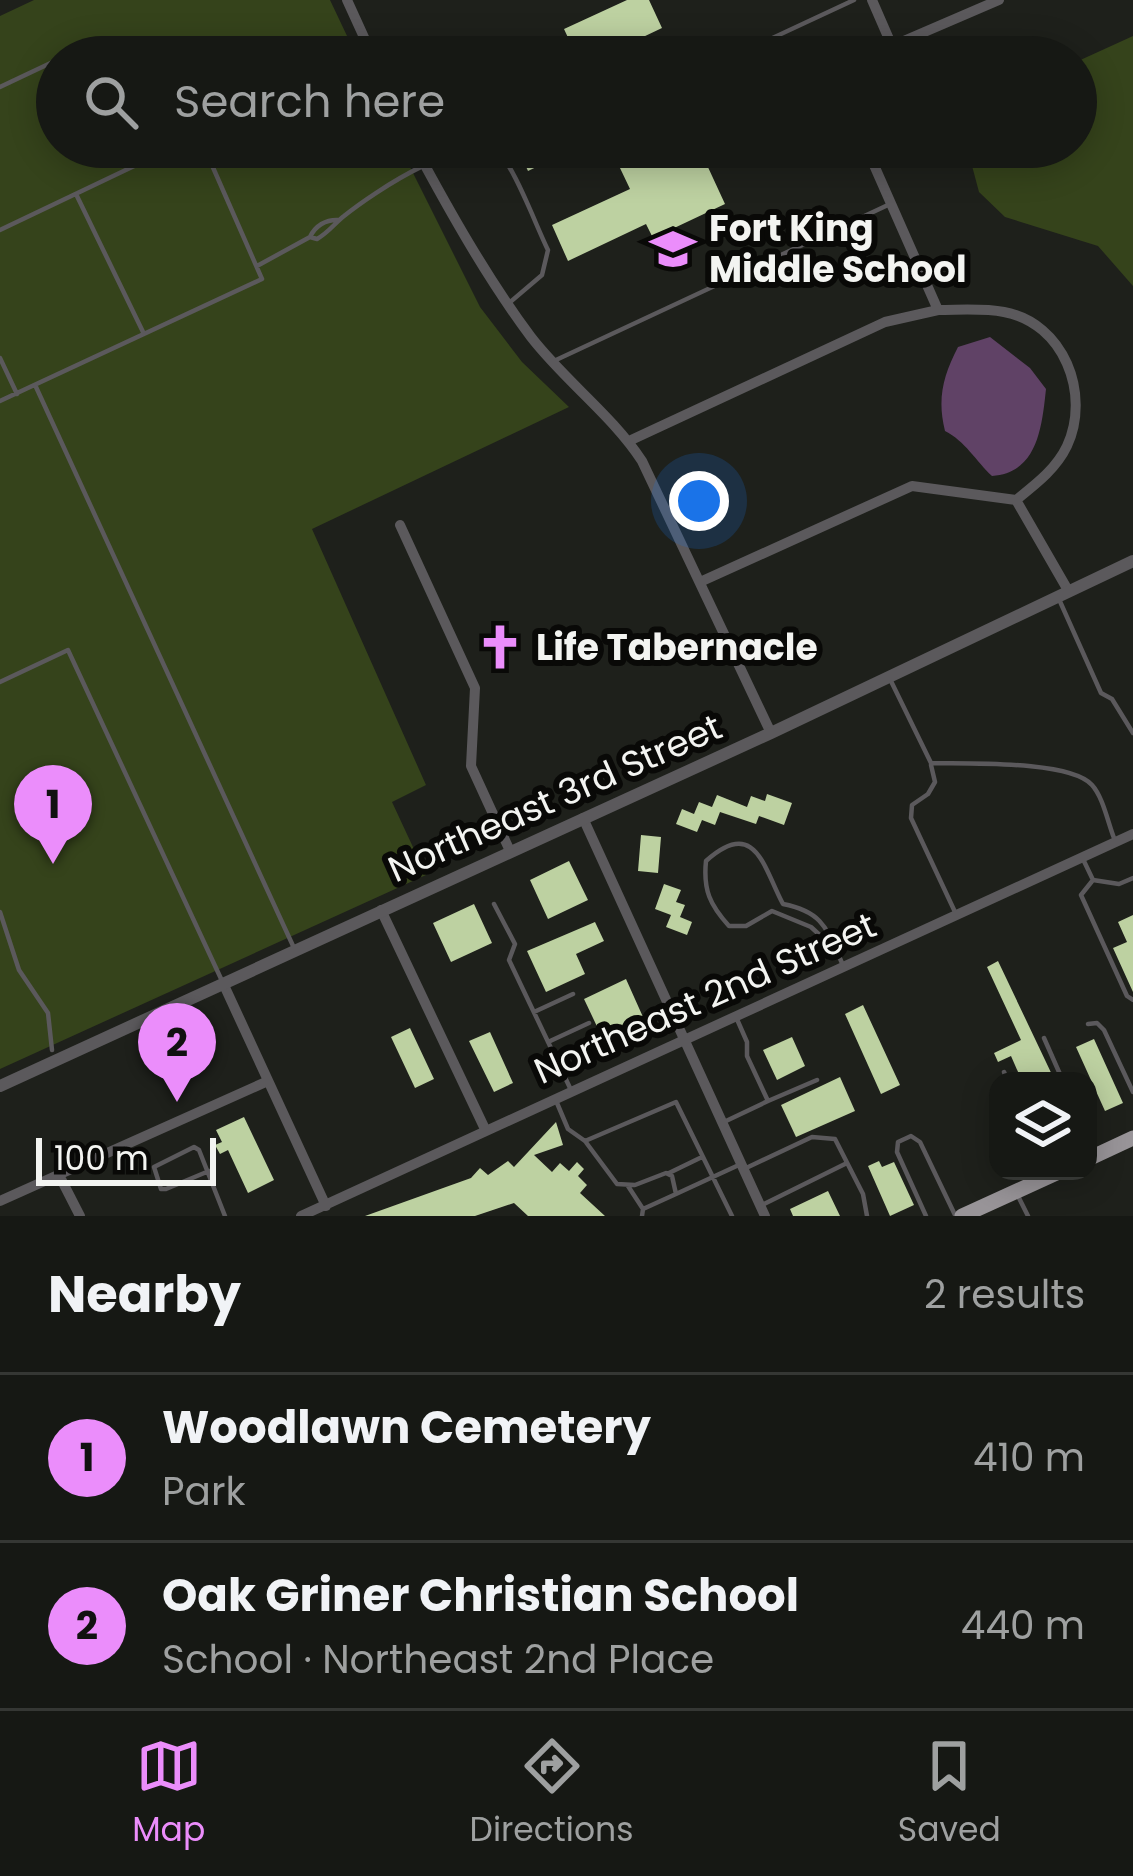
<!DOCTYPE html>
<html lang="en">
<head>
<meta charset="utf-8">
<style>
	:root { --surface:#161814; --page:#232522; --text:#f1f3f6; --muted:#9ea0a0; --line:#353734; --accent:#eb8dfb }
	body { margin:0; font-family:Poppins,sans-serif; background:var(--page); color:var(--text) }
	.controls { position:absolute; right:36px; bottom:36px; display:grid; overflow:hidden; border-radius:24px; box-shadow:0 6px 30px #0003 }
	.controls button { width:108px; height:108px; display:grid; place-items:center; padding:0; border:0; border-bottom:3px solid var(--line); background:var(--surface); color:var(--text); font:60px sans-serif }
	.scale { position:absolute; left:36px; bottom:30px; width:180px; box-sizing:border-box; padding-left:12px; border:6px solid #f3f4f1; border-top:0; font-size:33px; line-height:42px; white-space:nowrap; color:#f3f4f1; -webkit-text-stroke:9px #090907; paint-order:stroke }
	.you { position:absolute; left:699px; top:501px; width:42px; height:42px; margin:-30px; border:9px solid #fff; border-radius:50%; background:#1a73e8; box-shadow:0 0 0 18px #1a73e833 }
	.badge { display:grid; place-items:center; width:78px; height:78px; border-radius:50%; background:var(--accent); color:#111; font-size:39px; font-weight:700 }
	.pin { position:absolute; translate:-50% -99px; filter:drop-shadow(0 3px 6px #0008) }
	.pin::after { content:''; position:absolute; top:63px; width:42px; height:36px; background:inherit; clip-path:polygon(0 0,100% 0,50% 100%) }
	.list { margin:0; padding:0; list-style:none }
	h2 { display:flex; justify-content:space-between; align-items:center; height:156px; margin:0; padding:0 48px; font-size:51px }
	h2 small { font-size:39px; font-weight:400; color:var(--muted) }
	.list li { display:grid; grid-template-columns:78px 1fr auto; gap:36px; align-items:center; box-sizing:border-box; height:168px; padding:0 48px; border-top:3px solid var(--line) }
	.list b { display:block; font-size:45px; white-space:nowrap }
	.list p { margin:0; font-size:39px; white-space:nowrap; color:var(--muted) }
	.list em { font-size:39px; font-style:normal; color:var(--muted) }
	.icon { flex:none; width:66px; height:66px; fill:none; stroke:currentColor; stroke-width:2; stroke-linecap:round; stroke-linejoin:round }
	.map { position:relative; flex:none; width:1133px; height:1216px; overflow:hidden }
	.search { position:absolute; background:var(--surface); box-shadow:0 6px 30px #0003; left:36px; right:36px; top:36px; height:132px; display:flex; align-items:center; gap:30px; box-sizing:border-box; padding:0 42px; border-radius:66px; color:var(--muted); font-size:45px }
	.sheet { height:492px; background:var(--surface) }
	nav { display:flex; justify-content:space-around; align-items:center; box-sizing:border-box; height:168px; border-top:3px solid var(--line); background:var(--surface); font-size:33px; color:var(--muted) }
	nav a { display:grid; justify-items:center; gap:6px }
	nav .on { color:var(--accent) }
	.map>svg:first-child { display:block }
	.green { fill:#35431b }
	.water { fill:#604266 }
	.building { fill:#bdd1a1 }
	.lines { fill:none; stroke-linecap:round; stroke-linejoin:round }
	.service { stroke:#5b595c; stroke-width:4.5 }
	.minor { stroke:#5b595c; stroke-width:10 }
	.tertiary { stroke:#5b595c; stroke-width:12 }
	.primary { stroke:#989498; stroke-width:15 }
	.labels { text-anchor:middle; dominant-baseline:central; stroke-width:12; stroke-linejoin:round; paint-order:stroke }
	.poi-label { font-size:36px; font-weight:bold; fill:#f3f4f1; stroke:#090907; text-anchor:start }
	.street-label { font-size:36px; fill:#f3f4f1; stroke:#090907 }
</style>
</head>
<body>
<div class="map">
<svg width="1133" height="1216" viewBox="0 0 1133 1216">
	<rect width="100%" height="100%" fill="#1e201b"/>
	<!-- green -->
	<path class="green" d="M34,0H330L357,57H57V147H400L480,307L522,362L569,407L312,529L426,785L392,802L426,875L0,1069V16Z
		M1133,36V286L1098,246L1005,217L979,192L967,147H1076V62Z"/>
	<!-- water -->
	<path class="water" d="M990,337L1030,368L1046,389C1042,426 1038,473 992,476C976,461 965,441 945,431C937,399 943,376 958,347Z"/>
	<!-- building -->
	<path class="building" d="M627,0H649L662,28L601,57H577L564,29Z
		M517,147H578L528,171Z
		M610,147H644L652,162L672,154L707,165L725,204L653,238L646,224L568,261L552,225L630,189Z
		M767,794L792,803L784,825L759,816L756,824L720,812L715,825L702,820L697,832L676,824L682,809L694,814L699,802L712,807L717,795L747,807L751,796L765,801Z
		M641,835L661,837L658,873L638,871Z
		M569,861L588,900L548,919L530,880Z
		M664,884L681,890L676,902L685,905L680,917L692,922L687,935L666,927L671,915L655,909Z
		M474,904L492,943L451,962L433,923Z
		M1133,915V992L1113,948L1127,942L1118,922Z
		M595,922L604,941L576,954L585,974L546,992L527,951Z
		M998,961L1055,1081H1022L1011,1056L998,1062L994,1053L1021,1040L987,967Z
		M626,979L643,1017L602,1037L584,999Z
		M863,1005L900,1085L881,1094L845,1014Z
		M410,1028L434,1079L415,1088L391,1037Z
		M490,1032L513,1083L494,1092L469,1041Z
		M792,1037L805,1066L777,1080L763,1050Z
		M1094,1039L1123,1103L1105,1111L1076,1047Z
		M840,1077L855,1111L796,1137L781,1105Z
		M244,1117L274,1180L248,1193L228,1150L220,1154L215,1145L222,1142L216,1130Z
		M556,1122L563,1145L534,1155L552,1172L560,1163L569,1171L577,1162L584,1169L578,1176L587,1185L580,1193L605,1216H528L514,1203L475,1216H365L471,1178L480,1168L488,1175L508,1161L514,1167Z
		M879,1161L882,1167L894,1162L914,1205L890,1216L868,1166Z
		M828,1191L840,1216H793L790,1209Z"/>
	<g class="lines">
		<!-- service -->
		<path class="service" d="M749,57L751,48L854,0
			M0,87L57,60
			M76,194L144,334
			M339,220C326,219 315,226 310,237L317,239C329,232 335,223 344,216C371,194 472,125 503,158C516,172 538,230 548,250L542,275L509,303
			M0,230L174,147
			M257,266L310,237
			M0,358L17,394
			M556,360L888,205
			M36,387L294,948
			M0,401L262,279L204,147
			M1058,597L1101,693L1112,699L1133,733
			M889,677L931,763C964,764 1070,760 1092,785C1103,797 1108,823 1114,838
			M0,682L68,650L223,983
			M931,765L935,782L928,794L912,805L911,818L955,912
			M1082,857L1093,880L1119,884L1133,878
			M1093,880L1081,895L1127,996L1133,1000
			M494,904L515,944L509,960L571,1090
			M0,912L19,970L48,1013L52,1050
			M836,950L811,927L772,911L746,926H729C710,905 703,890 706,861C756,816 764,869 783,904C824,912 827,930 842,963
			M534,1012L573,994
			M1088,1024L1097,1023L1104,1030L1133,1092
			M1044,1038L1063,1081
			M548,1042L589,1023
			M1004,1072L1008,1081
			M768,1101L817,1080
			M557,1103L568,1129L585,1141L617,1184L635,1185L666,1173L672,1176L676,1194L643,1209L642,1216
			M726,1121L768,1101L747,1056V1042L736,1017
			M1088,1136L1094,1150
			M585,1141L676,1102L732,1216
			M744,1169L812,1137L835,1139L863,1194L867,1216
			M209,1171L166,1189H161L154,1167L194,1147L199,1150L225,1216
			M669,1173L702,1157
			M628,1186L643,1209
			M676,1194L741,1164
			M1017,1194L1028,1216
			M760,1206L847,1163
			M926,1216L897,1152L898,1142L911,1136L920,1142L955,1215"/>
		<!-- minor -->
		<path class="minor" d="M347,0L373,57
			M872,0L892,46L879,57
			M892,46L999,0
			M415,147C450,212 487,278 531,337C565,381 612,415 642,461L771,733
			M866,147L938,310C960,310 983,308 1004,312C1064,323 1091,394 1067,446C1056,469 1036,484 1016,500
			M629,441L885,322L938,310
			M1016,500L1069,592
			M400,525L475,688L471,766L510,851
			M700,582L912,486L1016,500
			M583,818L765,1216
			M381,910L485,1129
			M223,983L326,1206
			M59,1175L80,1216
			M0,1201L268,1081
			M301,1216L1133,834"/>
		<!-- tertiary -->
		<path class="tertiary" d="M0,1086L771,733L1133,561"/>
		<!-- primary -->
		<path class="primary" d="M1088,1159L1133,1138
			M962,1216L1061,1171"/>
	</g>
	<!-- icons -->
	<defs>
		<g id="school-bare" transform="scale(3.6)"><path d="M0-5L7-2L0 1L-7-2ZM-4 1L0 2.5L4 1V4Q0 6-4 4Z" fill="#eb8dfb" stroke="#090907" stroke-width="2.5" paint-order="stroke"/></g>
		<g id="church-bare" transform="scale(3.6)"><path d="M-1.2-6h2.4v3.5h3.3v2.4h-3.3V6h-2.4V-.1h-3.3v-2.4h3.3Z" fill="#eb8dfb" stroke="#090907" stroke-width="2.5" paint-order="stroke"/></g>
	</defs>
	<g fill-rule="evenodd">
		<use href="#school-bare" x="673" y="249"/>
		<use href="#church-bare" x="500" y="647"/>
	</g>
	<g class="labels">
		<!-- poi labels -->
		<g class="poi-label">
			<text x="709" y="228">Fort King<tspan x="709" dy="41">Middle School</tspan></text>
			<text x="536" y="647">Life Tabernacle</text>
		</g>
		<!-- street labels -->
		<g class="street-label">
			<text transform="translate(555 798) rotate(-24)">Northeast 3rd Street</text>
			<text transform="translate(705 998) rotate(-24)">Northeast 2nd Street</text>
		</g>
	</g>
</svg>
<div class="controls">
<button><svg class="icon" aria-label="layers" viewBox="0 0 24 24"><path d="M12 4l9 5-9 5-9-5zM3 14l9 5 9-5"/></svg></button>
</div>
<div class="scale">100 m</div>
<div class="you"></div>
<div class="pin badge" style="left:53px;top:864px">1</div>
<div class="pin badge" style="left:177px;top:1102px">2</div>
<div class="search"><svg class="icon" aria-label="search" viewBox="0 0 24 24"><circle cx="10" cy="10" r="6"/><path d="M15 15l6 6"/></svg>Search here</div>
</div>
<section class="sheet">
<h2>Nearby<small>2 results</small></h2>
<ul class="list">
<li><span class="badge">1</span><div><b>Woodlawn Cemetery</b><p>Park</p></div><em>410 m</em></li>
<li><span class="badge">2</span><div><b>Oak Griner Christian School</b><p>School · Northeast 2nd Place</p></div><em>440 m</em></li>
</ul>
</section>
<nav>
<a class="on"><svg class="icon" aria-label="map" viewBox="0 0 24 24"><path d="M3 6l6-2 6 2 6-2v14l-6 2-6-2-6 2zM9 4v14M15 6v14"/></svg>Map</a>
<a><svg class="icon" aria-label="directions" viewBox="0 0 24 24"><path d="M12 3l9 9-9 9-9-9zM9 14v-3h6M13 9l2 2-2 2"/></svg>Directions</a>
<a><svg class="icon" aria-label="saved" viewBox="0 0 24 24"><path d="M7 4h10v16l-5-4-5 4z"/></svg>Saved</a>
</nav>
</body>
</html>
